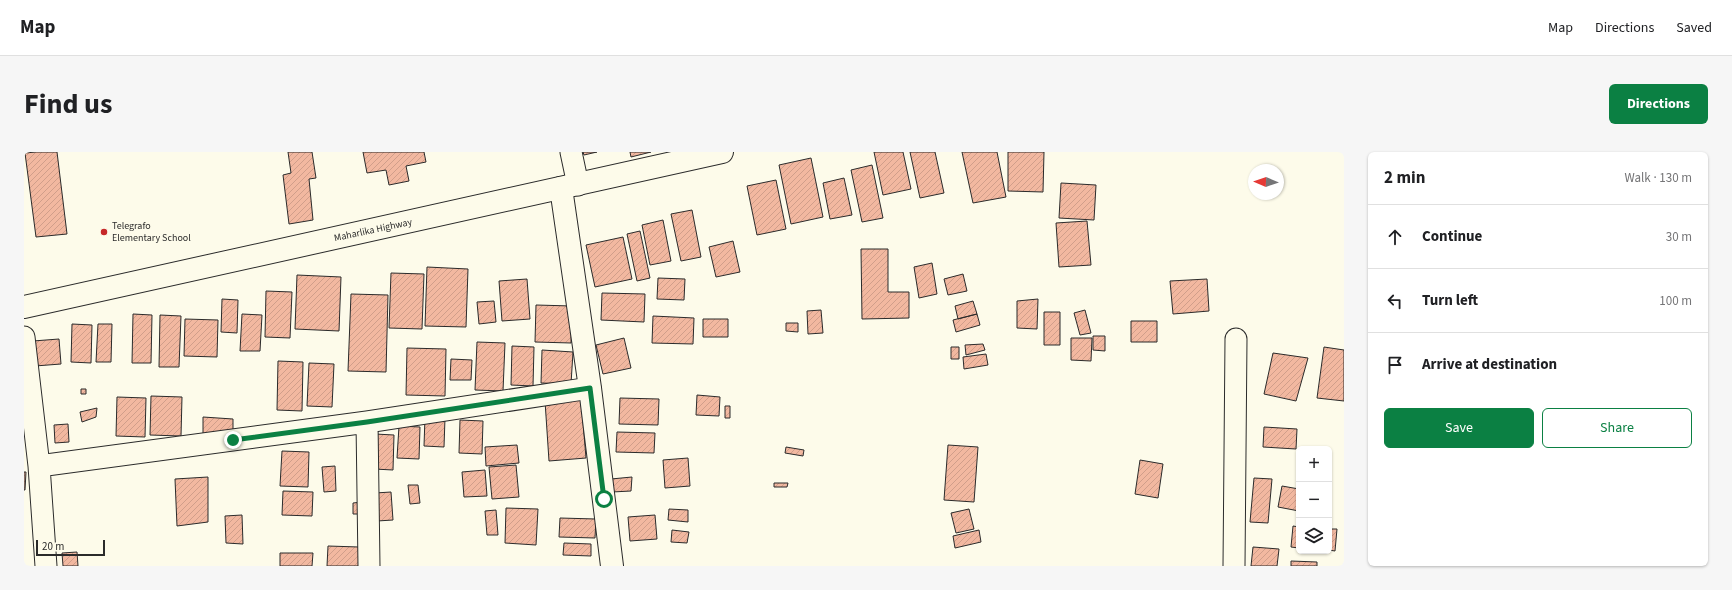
<!DOCTYPE html>
<html lang="en">
<head>
<meta charset="utf-8">
<style>
	:root { --surface:#fff; --page:#f6f6f6; --text:#202124; --muted:#757577; --line:#e0e0e0; --accent:#0b8043 }
	body { margin:0; font-family:"Source Sans 3",sans-serif; background:var(--page); color:var(--text) }
	.controls { position:absolute; right:12px; bottom:12px; display:grid; overflow:hidden; border-radius:6px; box-shadow:0 1px 3px #0004 }
	.controls button { width:36px; height:36px; display:grid; place-items:center; padding:0; border:0; border-bottom:1px solid var(--line); background:var(--surface); color:var(--text); font:20px sans-serif }
	.compass { position:absolute; left:1224px; top:12px; width:36px; height:36px; border-radius:50%; background:var(--surface); box-shadow:0 1px 3px #0004; rotate:272deg }
	.scale { position:absolute; left:12px; bottom:10px; width:69px; box-sizing:border-box; padding-left:4px; border:2px solid #2b2b2b; border-top:0; font-size:11px; line-height:14px; white-space:nowrap; color:#2b2b2b; -webkit-text-stroke:3px #fdfbea; paint-order:stroke }
	.stop { position:absolute; width:12px; height:12px; margin:-9px; border:3px solid #0b8043; border-radius:50%; background:#fff }
	.stop.end { background:#0b8043; border-color:#fff; box-shadow:0 1px 4px #0008 }
	.list { margin:0; padding:0; list-style:none }
	h2 { display:flex; justify-content:space-between; align-items:center; height:52px; margin:0; padding:0 16px; font-size:17px }
	h2 small { font-size:13px; font-weight:400; color:var(--muted) }
	.list li { display:grid; grid-template-columns:26px 1fr auto; gap:12px; align-items:center; box-sizing:border-box; height:64px; padding:0 16px; border-top:1px solid var(--line) }
	.list b { display:block; font-size:15px; white-space:nowrap }
	.list em { font-size:13px; font-style:normal; color:var(--muted) }
	.actions { display:flex; gap:8px; padding:12px 16px }
	.actions a { flex:1; padding:9px 0; border:1px solid var(--accent); border-radius:6px; text-align:center; font-size:14px; color:var(--accent) }
	.actions .main { background:var(--accent); color:#fff }
	.icon { flex:none; width:22px; height:22px; fill:none; stroke:currentColor; stroke-width:2; stroke-linecap:round; stroke-linejoin:round }
	.map { position:relative; flex:none; width:1320px; height:414px; overflow:hidden; border-radius:6px }
	header { display:flex; align-items:center; gap:24px; box-sizing:border-box; height:56px; padding:0 20px; background:var(--surface); border-bottom:1px solid var(--line) }
	header strong { font-size:19px }
	nav { display:flex; gap:22px; margin-inline-start:auto; font-size:14px }
	.intro { display:flex; align-items:center; justify-content:space-between; box-sizing:border-box; height:96px; padding:0 24px }
	h1 { margin:0; font-size:28px }
	.button { padding:10px 18px; border-radius:6px; background:var(--accent); color:#fff; font-size:14px; font-weight:700 }
	main { display:flex; gap:24px; padding:0 24px }
	aside { flex:1; background:var(--surface); border-radius:6px; box-shadow:0 1px 3px #0004 }
	.map>svg:first-child { display:block }
	.building { fill:url(#building-hatch); stroke:#2b2b2b }
	.lines { fill:none; stroke-linecap:round; stroke-linejoin:round }
	.street-casing { stroke:#2b2b2b; stroke-width:23 }
	.secondary-casing { stroke:#2b2b2b; stroke-width:24 }
	.highway-casing { stroke:#2b2b2b; stroke-width:24 }
	.street { stroke:#fdfbea; stroke-width:21 }
	.secondary { stroke:#fdfbea; stroke-width:22 }
	.highway { stroke:#fdfbea; stroke-width:22 }
	.route { stroke:#0b8043; stroke-width:5 }
	.poi-dot { fill:#c62828; stroke:#fdfbea; stroke-width:1.5 }
	.labels { text-anchor:middle; dominant-baseline:central; stroke-width:3; stroke-linejoin:round; paint-order:stroke }
	.poi-label { font-size:10px; fill:#2b2b2b; stroke:#fdfbea; text-anchor:start }
	.street-label { font-size:10px; fill:#2b2b2b; stroke:#fdfbea }
</style>
</head>
<body>
<header>
<strong>Map</strong>
<nav><a>Map</a><a>Directions</a><a>Saved</a></nav>
</header>
<div class="intro"><h1>Find us</h1><a class="button">Directions</a></div>
<main>
<div class="map">
<svg width="1320" height="414" viewBox="0 0 1320 414">
	<defs>
		<pattern id="building-hatch" width="6" height="6" patternUnits="userSpaceOnUse"><rect width="6" height="6" fill="#f2b8a0"/><path d="M-1 1l2-2M0 6l6-6M5 7l2-2" fill="none" stroke="#d09e8a"/></pattern>
	</defs>
	<rect width="100%" height="100%" fill="#fdfbea"/>
	<!-- building -->
	<path class="building" d="M12,0H33L43,82L12,85L1,1Z
		M264,0H288L292,26L285,27L289,68L265,72L259,23L267,21Z
		M339,0H400L402,10L382,14L385,29L365,33L362,18L343,21Z
		M559,0H573L560,3Z
		M606,0H627L607,5Z
		M850,0H879L887,37L859,43Z
		M886,0H911L920,41L896,46Z
		M938,0H973L982,45L949,51Z
		M984,0H1020L1019,40L984,39Z
		M787,6L799,65L767,72L755,13Z
		M848,13L859,66L838,70L827,18Z
		M820,26L828,63L806,67L799,31Z
		M752,28L762,77L733,83L723,34Z
		M1037,31L1072,33L1070,68L1035,66Z
		M668,58L677,105L657,109L647,62Z
		M639,68L647,109L626,113L618,73Z
		M1063,69L1067,113L1035,115L1032,71Z
		M616,79L626,126L613,129L603,82Z
		M599,85L608,127L571,135L562,93Z
		M709,89L716,120L692,125L685,95Z
		M837,97H864V140H885V166L838,167Z
		M908,111L913,142L895,146L890,115Z
		M403,115L444,117L442,175L401,174Z
		M367,121L400,122L398,177L365,176Z
		M939,122L943,139L924,143L920,127Z
		M273,123L317,125L315,179L271,177Z
		M634,126L661,127L660,148L633,147Z
		M503,127L506,167L478,169L475,129Z
		M1183,127L1185,159L1149,162L1146,129Z
		M242,139L268,140L266,186L241,185Z
		M578,141L621,142L620,170L577,168Z
		M327,142L364,143L362,220L324,219Z
		M198,147L214,148L213,181L197,180Z
		M1014,147L1013,177L993,176V149Z
		M470,149L472,170L455,172L453,150Z
		M949,149L953,162L934,167L931,154Z
		M512,153L548,154L547,191L511,190Z
		M797,158L799,181L784,182L783,159Z
		M1061,158L1067,181L1056,183L1050,161Z
		M1020,160H1036V193H1020Z
		M109,162L128,163L127,211H108Z
		M218,162L238,163L236,199H216Z
		M953,162L956,173L932,180L929,168Z
		M136,163L157,164L155,215H135Z
		M629,164L670,166L669,192L628,191Z
		M161,167L194,168L193,205L160,204Z
		M679,167H704V185H679Z
		M1107,169H1133V190H1107Z
		M762,171H774V180L762,179Z
		M48,172L68,173L67,211L47,210Z
		M74,172H88L87,210H72Z
		M1069,184H1081V199L1069,198Z
		M600,186L607,216L579,222L572,193Z
		M1047,186H1068L1067,209L1047,208Z
		M35,187L37,212L11,214L9,189Z
		M453,190L481,191L479,239L451,238Z
		M959,192L961,198L942,203L941,193Z
		M488,194L510,195L509,234L487,233Z
		M927,195H935V207H927Z
		M1300,195L1320,198V249L1293,246Z
		M383,196L422,197L421,244L382,243Z
		M518,198L549,200L547,232L517,231Z
		M1249,201L1284,206L1272,249L1240,242Z
		M962,202L964,213L940,217L939,205Z
		M427,207L448,208L447,228H426Z
		M254,209L279,210L278,259L253,258Z
		M285,211L310,212L308,255L283,254Z
		M57,237H62V242H57Z
		M673,243L696,245L695,264L672,263Z
		M127,244L158,245L157,284L126,283Z
		M93,245L122,246L121,285L92,284Z
		M557,246L562,306L525,309L521,249Z
		M596,246L635,247L634,273L595,272Z
		M701,254H706V266H701Z
		M73,256L72,265L58,270L56,260Z
		M179,265L209,267V288L179,285Z
		M401,265L421,266L420,295L400,294Z
		M436,268L459,269L458,302L435,301Z
		M44,272L45,290L31,291L30,273Z
		M375,274L396,275L395,307L373,306Z
		M1240,275L1273,277L1272,297L1239,295Z
		M593,280L631,281L630,301L592,300Z
		M351,282L370,283L369,318L350,317Z
		M493,293L495,311L462,314L461,295Z
		M924,293L954,295L950,350L920,348Z
		M762,295L780,298L779,304L761,301Z
		M258,299L285,300L284,335L256,334Z
		M664,306L666,334L641,336L639,308Z
		M1116,308L1139,312L1134,346L1111,342Z
		M492,313L495,345L468,347L465,315Z
		M311,314L312,339L300,340L298,315Z
		M461,318L463,344L440,345L438,320Z
		M0,320H2L1,338H0Z
		M184,325V370L153,374L151,327Z
		M608,325L607,339L588,340L587,327Z
		M1230,326L1248,327L1244,371L1226,370Z
		M750,331H764L763,335H750Z
		M384,333H394L396,351L386,352Z
		M1258,334L1275,337V359L1254,355Z
		M1305,334L1307,335L1306,347H1305Z
		M259,339L289,340L288,364L258,363Z
		M367,340L369,368L353,369L351,341Z
		M338,350L339,362H329V351Z
		M482,356L514,357L512,393L481,391Z
		M645,357L664,358V370L644,368Z
		M945,357L950,377L932,381L927,361Z
		M472,358L474,383H463L461,359Z
		M218,363L219,392L202,391L201,364Z
		M631,363L633,387L606,389L604,365Z
		M536,366L572,367L571,386L535,385Z
		M1269,374L1275,375V396L1267,395Z
		M1305,377H1313L1311,399L1305,398Z
		M648,378L665,380L663,391L647,390Z
		M955,378L957,390L931,396L929,384Z
		M540,391L567,392V404L539,403Z
		M304,394L335,395V414H303Z
		M1229,395L1255,397L1253,414H1227Z
		M53,400L54,414H39L38,401Z
		M256,401H289L288,414H256Z
		M1267,409L1293,410V414H1267Z"/>
	<g class="lines">
		<!-- street casing -->
		<g class="street-casing">
			<path id="street" d="M547,0L554,33
				M0,185L15,314L22,414
				M343,270L345,414
				M15,314L343,270L566,236
				M1210,414L1212,187"/>
		</g>
		<!-- secondary casing -->
		<g class="secondary-casing">
			<path id="secondary" d="M537,36L566,236L588,414"/>
		</g>
		<!-- highway casing -->
		<g class="highway-casing">
			<path id="highway" d="M0,155L698,0"/>
		</g>
		<!-- street -->
		<use href="#street" class="street"/>
		<!-- secondary -->
		<use href="#secondary" class="secondary"/>
		<!-- highway -->
		<use href="#highway" class="highway"/>
	</g>
	<g class="lines">
		<!-- route -->
		<path class="route" d="M209,288L343,270L566,236L580,347"/>
	</g>
	<!-- markers -->
	<circle class="poi-dot" cx="80" cy="80" r="4"/>
	<g class="labels">
		<!-- poi labels -->
		<g class="poi-label">
			<text x="88" y="74">Telegrafo<tspan x="88" dy="12">Elementary School</tspan></text>
		</g>
		<!-- street labels -->
		<g class="street-label">
			<text transform="translate(349 78) rotate(-12)">Maharlika Highway</text>
		</g>
	</g>
</svg>
<div class="controls">
<button>+</button>
<button>−</button>
<button><svg class="icon" aria-label="layers" viewBox="0 0 24 24"><path d="M12 4l9 5-9 5-9-5zM3 14l9 5 9-5"/></svg></button>
</div>
<svg class="compass" viewBox="-18 -18 36 36"><path d="M0-13l5 13h-10z" fill="#e53935"/><path d="M0 13l5-13h-10z" fill="#757577"/></svg>
<div class="scale">20 m</div>
<div class="stop" style="left:580px;top:347px"></div>
<div class="stop end" style="left:209px;top:288px"></div>
</div>
<aside>
<h2>2 min<small>Walk · 130 m</small></h2>
<ul class="list">
<li><svg class="icon" aria-label="ahead" viewBox="0 0 24 24"><path d="M12 20V5M6 11l6-6 6 6"/></svg><div><b>Continue</b></div><em>30 m</em></li>
<li><svg class="icon" aria-label="left" viewBox="0 0 24 24"><path d="M17 20v-9H6M10 6l-5 5 5 5"/></svg><div><b>Turn left</b></div><em>100 m</em></li>
<li><svg class="icon" aria-label="arrive" viewBox="0 0 24 24"><path d="M6 21V4h12l-3 4 3 4H6"/></svg><div><b>Arrive at destination</b></div></li>
</ul>
<div class="actions"><a class="main">Save</a><a>Share</a></div>
</aside>
</main>
</body>
</html>
